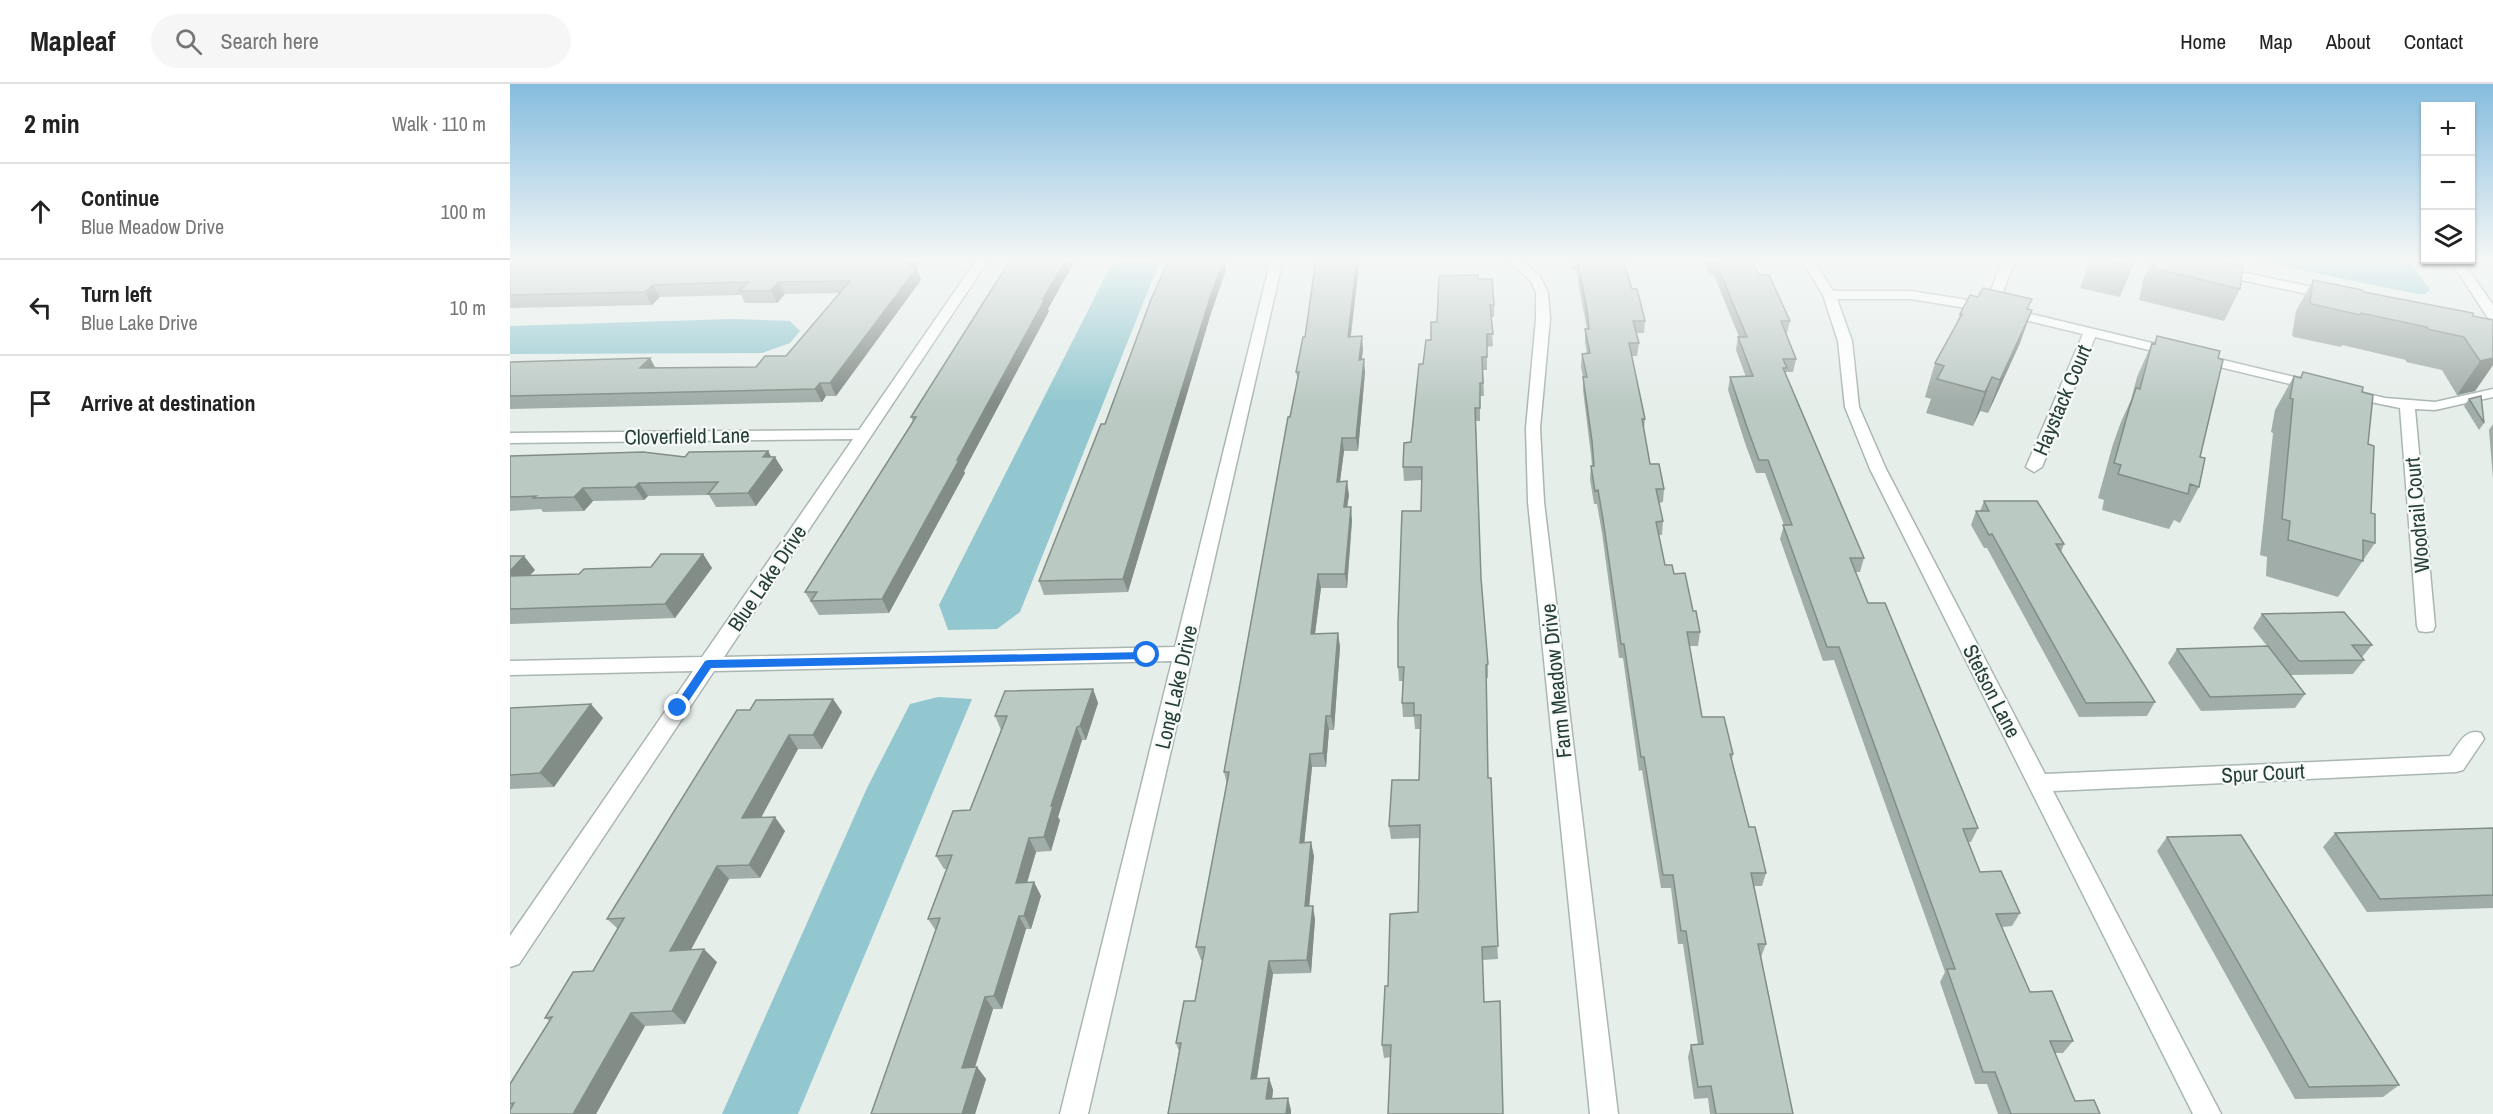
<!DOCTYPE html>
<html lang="en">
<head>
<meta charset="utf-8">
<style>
	:root { --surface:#fff; --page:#f6f6f6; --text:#222; --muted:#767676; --line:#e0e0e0 }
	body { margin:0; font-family:"Archivo Narrow",sans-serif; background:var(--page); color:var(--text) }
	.controls { position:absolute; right:18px; top:18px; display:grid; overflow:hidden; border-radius:0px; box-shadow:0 2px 4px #0004 }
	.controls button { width:54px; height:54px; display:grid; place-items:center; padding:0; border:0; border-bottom:2px solid var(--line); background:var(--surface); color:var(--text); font:30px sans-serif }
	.stop { position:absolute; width:18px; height:18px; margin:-14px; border:4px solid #1a73e8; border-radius:50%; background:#fff }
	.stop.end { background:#1a73e8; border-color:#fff; box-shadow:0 2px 6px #0008 }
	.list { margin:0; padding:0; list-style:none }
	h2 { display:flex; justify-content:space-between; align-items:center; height:78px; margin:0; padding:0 24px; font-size:26px }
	h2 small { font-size:20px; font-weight:400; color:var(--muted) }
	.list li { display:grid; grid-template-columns:39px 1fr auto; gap:18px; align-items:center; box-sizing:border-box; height:96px; padding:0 24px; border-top:2px solid var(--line) }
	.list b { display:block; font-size:22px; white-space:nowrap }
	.list p { margin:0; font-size:20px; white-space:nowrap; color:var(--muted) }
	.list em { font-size:20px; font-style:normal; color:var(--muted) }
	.icon { flex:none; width:33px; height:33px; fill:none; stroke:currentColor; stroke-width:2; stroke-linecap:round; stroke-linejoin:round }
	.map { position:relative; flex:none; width:1983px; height:1030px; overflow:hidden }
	header { display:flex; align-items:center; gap:36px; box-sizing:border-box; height:84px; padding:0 30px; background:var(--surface); border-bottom:2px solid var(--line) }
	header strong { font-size:28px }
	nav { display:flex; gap:33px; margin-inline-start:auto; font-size:21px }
	.search { width:420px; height:54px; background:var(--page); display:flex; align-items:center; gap:15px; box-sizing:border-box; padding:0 21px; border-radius:33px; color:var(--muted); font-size:22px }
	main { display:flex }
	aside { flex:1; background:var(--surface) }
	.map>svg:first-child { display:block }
	.water { fill:#92c7cf }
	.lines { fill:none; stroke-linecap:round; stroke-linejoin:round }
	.street-casing { stroke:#a9b6b1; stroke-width:3 }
	.street { fill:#fff; fill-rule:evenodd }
	.wall { fill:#a1ada8 }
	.shaded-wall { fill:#838d88 }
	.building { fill:#bbc9c3; stroke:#838d88; stroke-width:1.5 }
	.route { fill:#1a73e8 }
	.labels { text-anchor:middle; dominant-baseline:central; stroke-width:4.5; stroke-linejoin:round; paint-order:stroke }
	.street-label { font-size:21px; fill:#263f38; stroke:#f7faf8 }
</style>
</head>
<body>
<header>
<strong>Mapleaf</strong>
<div class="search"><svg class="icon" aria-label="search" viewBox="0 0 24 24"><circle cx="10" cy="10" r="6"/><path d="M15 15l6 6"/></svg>Search here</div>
<nav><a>Home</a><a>Map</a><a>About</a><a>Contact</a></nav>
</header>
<main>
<aside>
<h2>2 min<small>Walk · 110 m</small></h2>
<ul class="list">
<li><svg class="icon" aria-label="ahead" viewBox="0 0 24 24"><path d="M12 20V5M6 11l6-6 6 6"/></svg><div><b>Continue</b><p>Blue Meadow Drive</p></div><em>100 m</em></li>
<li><svg class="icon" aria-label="left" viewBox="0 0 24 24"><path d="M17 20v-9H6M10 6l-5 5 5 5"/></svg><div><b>Turn left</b><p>Blue Lake Drive</p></div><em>10 m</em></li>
<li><svg class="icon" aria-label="arrive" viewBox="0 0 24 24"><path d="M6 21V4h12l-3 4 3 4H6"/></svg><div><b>Arrive at destination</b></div></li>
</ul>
</aside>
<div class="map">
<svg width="1983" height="1030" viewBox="0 0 1983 1030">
	<rect width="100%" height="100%" fill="#e6eeea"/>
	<!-- water -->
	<path class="water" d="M1737,175H1898L1920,206L1915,210H1907Z
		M609,179H649L510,528L487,545L438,546L429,521L599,185Z
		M222,235L280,237L290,247L280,259L252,269L0,270V242Z
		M428,613L462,615L288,1030H212L357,704L400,620Z"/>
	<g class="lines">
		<!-- street casing -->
		<g class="street-casing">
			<path id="street" d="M467,175H479L214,573L665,563L761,175H773L578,1030H550L662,577L204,587L9,880L0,883V852L183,587L0,591V577L192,573L343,355L0,359V349L349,346Z
				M995,175H1009L1030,192L1038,209L1040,235L1030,344L1034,418L1108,1030H1080L1018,418L1016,344L1026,235V209L1021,197Z
				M1291,175H1303L1323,207H1401L1476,219L1493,175H1505L1488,222L1805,298L1812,302L1805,306L1585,253L1532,383L1524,388L1516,383L1573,250L1481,228L1401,215H1327L1342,257L1349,323L1376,385L1535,690L1940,672C1949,660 1955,644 1971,649L1974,655L1953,686L1946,688L1543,707L1711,1030H1683L1360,385L1335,323L1328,257L1313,211Z
				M1940,176H1952L1983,221V235L1978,234Z
				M1707,183L1821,207L1827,211L1821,215L1703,190V184Z
				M1983,305V313L1925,326L1905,325L1925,542L1923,547L1916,548L1909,547L1907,542L1890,324L1841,314L1834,310L1841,306L1875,314L1925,318Z"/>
		</g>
		<!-- street -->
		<use href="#street" class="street"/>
	</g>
	<!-- wall -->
	<path class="wall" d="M0,175L407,184L411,196L326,312H316L312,318L0,325V278L140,274L145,284L246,283L276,272L329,209L275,210L267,219H235L231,211L150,213L142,221L0,224Z
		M659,175H716L715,178L716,186L701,229L618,508L534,511L529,497L595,340Z
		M806,175H848L849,181L841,252L853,265L852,275L855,288L848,367H834L830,398L839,411L837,423L842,436L837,504H811L805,550L828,549L830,563L824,646H819L816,683H802L794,759L804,772L799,822L805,835L801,889L763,890L747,994H759L763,1006L762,1014L781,1026V1030H658L669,967L666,959L685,917L693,876H691L686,863L717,700L714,688L788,297L786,288L795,253Z
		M1061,175H1113L1122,205L1135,237L1134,249H1126L1129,259L1127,272H1121L1135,335L1134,345L1140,380L1154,405L1153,418L1149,419L1153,437L1152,451H1149L1155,481L1164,490L1183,527L1190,548L1188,562H1179L1192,633L1223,670L1222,676L1239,743L1256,789L1252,802H1244L1256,860L1251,873L1283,1030H1200L1198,1014L1184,1015L1178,973L1181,961H1188L1173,860H1168L1161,804H1151L1132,686L1129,687L1113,574H1109L1092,449L1087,420H1084L1080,395L1081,382H1082L1081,371L1073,306V293L1071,282L1072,270H1077L1075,258V245H1077L1066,186H1062Z
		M1193,175H1242L1249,191L1280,237L1277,249H1276L1286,275L1283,288H1276V290L1354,474L1350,488H1345L1358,519L1468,744L1461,758H1458L1470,788L1510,829L1502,842L1492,843L1520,908L1563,957L1553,969H1545L1565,1017L1590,1030H1488L1477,1000H1465L1430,898L1435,888L1324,576L1313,577L1270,455L1274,441L1255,389H1246L1235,359L1218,306L1220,293H1236L1226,266L1228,253H1229L1204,191H1199Z
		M1581,175H1626L1610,213L1570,204Z
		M1642,175H1699L1730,205L1714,237L1629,216L1633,196Z
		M968,195L984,221V233H981L983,262L977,263V286H973L974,312H970V337H966L971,494L978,580V594H976L978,694L988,875L972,876L881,973L874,974L872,961L878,902L908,828L910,754L881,755L879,742L909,696L910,645H905L904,633H893L892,619L893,597H889L888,583L911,427V396L894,397L893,383L901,358L913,280L927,238Z
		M1803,196L1854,208L1983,236V281L1965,307L1947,311L1932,286L1896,278V276L1832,261L1831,263L1784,253L1782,251L1786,227Z
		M538,225L539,227L454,387L455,389L379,529L309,531L295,508L403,337L401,333Z
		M1518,225L1510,259L1478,329L1470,327L1463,342L1416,329L1421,315L1415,313L1425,279L1446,241L1450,230Z
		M1647,252L1690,373L1689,403L1670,439L1664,436L1659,445L1592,426L1594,416L1588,414L1603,360L1611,338L1621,316L1627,293L1642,259L1644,260Z
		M1793,288L1852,308L1858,360L1861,429L1865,459L1828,513L1756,492L1757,473L1750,471L1763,349L1761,348L1765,326L1784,292L1789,294Z
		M1959,315L1974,339L1969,346L1954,322Z
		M1983,340V395L1979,346Z
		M258,367L261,373L273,386L246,422L206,423L199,411L138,412L134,416L83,417L74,427L33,428L31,425L0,427V372L175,373Z
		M1474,417L1554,460L1551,468L1645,618L1637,632L1569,633L1477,464H1474L1461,441L1466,427H1470Z
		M193,470L202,484L165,534L0,540V472L25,486L19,492L69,490L141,483Z
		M1752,530L1862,561L1852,573L1854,576L1843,590L1780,591L1795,610L1785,624L1691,627L1658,579L1667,565L1757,562L1743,544Z
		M583,605L588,619L576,656H572L548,733L550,736L541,767L526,768L517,799L524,798L531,812L521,845H516L492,925H483L465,983H467L476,995L465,1030H361L426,847L418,835L437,785H434L426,772L460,726L491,646L485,632Z
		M323,615L332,628L312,665H288L251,734L275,747L250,794L219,795L181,866L207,878L175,940L135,942L86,1030H0V1000L40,937L35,934L83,887L108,845L97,835L240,626Z
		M0,624L93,634L44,703L0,705Z
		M1983,744V824L1857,828L1813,763L1825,749Z
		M1657,753L1889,1001L1873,1013L1785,1015L1647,767Z"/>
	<!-- shaded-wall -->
	<path class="shaded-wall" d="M399,175H413L405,185L407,184L411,196L326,312L320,299Z
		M556,175H566L538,225L539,227L454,387L455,389L379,529L372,515L533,215Z
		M710,175H716L715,178L716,186L701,229L618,508L613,495L699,217Z
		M847,175H848L849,181L839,265L838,253Z
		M269,198L275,210L267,219L261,207Z
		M143,201L150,213L142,221L135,208Z
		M1522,226L1510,259L1478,329L1490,296Z
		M852,252L853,265L850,288L849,276Z
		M140,274L147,287L130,284Z
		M1983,274V281L1965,307L1947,311L1970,277Z
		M854,275L855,288L848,367L846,354Z
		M1482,293L1470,327L1463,342L1475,308Z
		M310,299L316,312L312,318L305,305Z
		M832,354L834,367L828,411L827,398Z
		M258,367L263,376L265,373L273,386L246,422L238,409L253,373Z
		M837,397L839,411L835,436L834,423Z
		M129,399L138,412L134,416L125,403Z
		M73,404L83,417L74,427L64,413Z
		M841,423L842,436L837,504L835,490Z
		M193,470L202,484L165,534L155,520Z
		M14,472L25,486L6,506L0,499V487Z
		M808,490L811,504L803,564L801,550Z
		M828,549L830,563L824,646L821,632Z
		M583,605L588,619L576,656L570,642Z
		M323,615L332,628L312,665L303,651Z
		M81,620L93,634L44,703L30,689Z
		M816,632L819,646L816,683L813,669Z
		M567,643L572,656L548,733L550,736L541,767L534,753L541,722Z
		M279,651L288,665L243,748L232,734Z
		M800,670L802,683L793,772L790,759Z
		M265,733L275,747L250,794L239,781Z
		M519,754L526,768L513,812L506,799Z
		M801,758L804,772L798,835L795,822Z
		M207,782L219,795L173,880L160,867Z
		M524,798L531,812L521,845L514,832Z
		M803,822L805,835L801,889L797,876Z
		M509,832L516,845L492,925L484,912Z
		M194,865L207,878L175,940L162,927Z
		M759,877L763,890L745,1007L741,995Z
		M475,913L483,925L461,996L452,984Z
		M121,929L135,942L86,1030H63Z
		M467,983L476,995L465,1030H452Z
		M759,994L763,1006L761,1026L756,1015Z
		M778,1014L781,1026V1030H776Z"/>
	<!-- building -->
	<path class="building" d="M0,175H399L395,179H402L399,184H407L320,299H310L305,305L0,312V278L140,274L130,284L246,283L255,272H276L340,197L269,198L261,207H229L238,198L143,201L135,208L0,211Z
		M511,175H556L533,215H535L447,376H449L372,515L301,517L307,508H295L406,333H401L499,178H507Z
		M659,175H714L699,217L613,495L529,497L591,340H595L640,218Z
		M806,175H847L838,253L852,252L849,276L854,275L846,354H832L827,398L837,397L834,423H841L835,490H808L801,550L828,549L821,632H816L813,669L800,670L790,759L801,758L795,822H803L797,876L759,877L741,995L759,994L756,1015L778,1014L776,1030H658L671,959H666L674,917H685L695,863H686L719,688H714L778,333H780L789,288H786L793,253H795Z
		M1067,175H1113L1122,205H1127L1135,237H1123L1129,259H1119L1135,335H1132L1140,380H1149L1154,405H1146L1153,437L1146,438L1155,481H1162L1164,490L1175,489L1183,527H1186L1190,548H1177L1192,633H1214L1223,670H1220L1239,743H1245L1256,789H1241L1256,860H1248L1283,1030H1206L1201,1002L1188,1003L1181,961L1193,960L1176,847H1171L1163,791H1153L1134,673H1131L1114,560H1111L1093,435L1088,406L1085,407L1081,382H1084L1082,357L1073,293H1077L1072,270L1080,269L1075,245H1079L1077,226Z
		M1199,175H1242L1249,191H1259L1280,237H1271L1286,275H1273L1277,284H1273L1354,474H1340L1358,519H1375L1468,744L1453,745L1470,788L1491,787L1510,829L1486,830L1520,908L1542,907L1563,957H1540L1565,1017L1584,1016L1590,1030H1501L1485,988H1473L1437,885H1445L1329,563H1317L1273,441H1282L1258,376H1249L1238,346L1220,293L1243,292L1228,253H1237L1206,179H1200Z
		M1592,175H1626L1623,182Z
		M1645,175H1699L1733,182L1730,205L1643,184Z
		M968,191V195H982L984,221H980L983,250H977V273H972L973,299H970V324H965L971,494L978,580L976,581L978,694H981L988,862L972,863L974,918L990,917L993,1030H878L881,961H872L875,902H878L880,830L908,828L910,741L879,742L882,696H909L911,631H904V619H892L894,583H888V539L892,427H911L912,383H893L894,359L901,358L909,280H913L916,256H921V238H927L929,192Z
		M1803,196L1852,206L1854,208L1963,229V232L1983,236V274L1970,277L1954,253L1917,245V243L1851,229L1850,231L1802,220L1800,218Z
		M1473,204L1522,215L1517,225L1522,226L1490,296L1482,293L1475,308L1427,295L1434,282L1425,279L1452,230H1450L1460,211L1468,213Z
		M1647,252L1710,267L1708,274L1713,276L1690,373L1695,374L1689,403L1680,400L1678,410L1608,390L1611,381L1604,379L1619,325L1626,304L1630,305L1642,259L1645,260Z
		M1793,288L1853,303L1852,308L1863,311L1858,360L1864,362L1861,429L1865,430V459L1853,456V477L1778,456L1780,437L1772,435L1783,315L1780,314L1784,292L1791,294Z
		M1971,312L1974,339L1959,315Z
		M258,367L253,373H265L238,409L198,410L208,398L129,399L125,403L73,404L64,413L23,414L26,412L0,413V372L133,368L175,373L179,368Z
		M1474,417H1527L1554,460H1546L1645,618L1576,619L1482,450L1479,451L1466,427H1479Z
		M151,470H193L155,520L0,525V492L69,490L74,485L141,483Z
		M0,472H14L0,487Z
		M1834,528L1862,561H1842L1854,576L1789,577L1752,530Z
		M1758,562L1795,610L1700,613L1667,565Z
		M583,605L570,642L567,643L541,722H543L534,753L519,754L506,799L524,798L514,832H509L484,912L475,913L452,984L467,983L452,1030H361L430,834L418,835L442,771L426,772L443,727L460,726L497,632H485L495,607Z
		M323,615L303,651H279L232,734L265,733L239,781L207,782L160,867L194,865L162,927L121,929L63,1030H0V1026L4,1019L0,1020V1000L42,933L35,934L63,888L83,887L114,834L97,835L227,626H240L246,616Z
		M81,620L30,689L0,691V624Z
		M1983,744V811L1870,815L1825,749Z
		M1731,751L1889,1001L1799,1003L1657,753Z"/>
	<!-- sky -->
	<linearGradient id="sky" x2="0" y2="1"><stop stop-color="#85bcde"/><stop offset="0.55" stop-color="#f4f7f6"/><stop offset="1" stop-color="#f4f7f6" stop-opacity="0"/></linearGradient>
	<rect width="1983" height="319" fill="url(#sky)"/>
	<!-- route -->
	<path class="route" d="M637,568L642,571L637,575L201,584L172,627L168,628L163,624L195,577L198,576Z"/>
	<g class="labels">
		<!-- street labels -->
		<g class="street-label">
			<text transform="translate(1552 316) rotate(-67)">Haystack Court</text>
			<text transform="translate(177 352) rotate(-1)">Cloverfield Lane</text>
			<text transform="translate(1907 431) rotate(-95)">Woodrail Court</text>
			<text transform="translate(257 494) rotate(-56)">Blue Lake Drive</text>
			<text transform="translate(1046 597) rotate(-96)">Farm Meadow Drive</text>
			<text transform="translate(666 603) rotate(-77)">Long Lake Drive</text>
			<text transform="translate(1482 607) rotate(63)">Stetson Lane</text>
			<text transform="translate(1753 689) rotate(-3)">Spur Court</text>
		</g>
	</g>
</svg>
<div class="controls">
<button>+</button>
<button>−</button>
<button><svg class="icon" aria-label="layers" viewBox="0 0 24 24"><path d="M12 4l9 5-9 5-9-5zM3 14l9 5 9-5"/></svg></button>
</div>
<div class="stop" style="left:637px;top:571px"></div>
<div class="stop end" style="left:168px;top:624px"></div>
</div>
</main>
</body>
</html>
